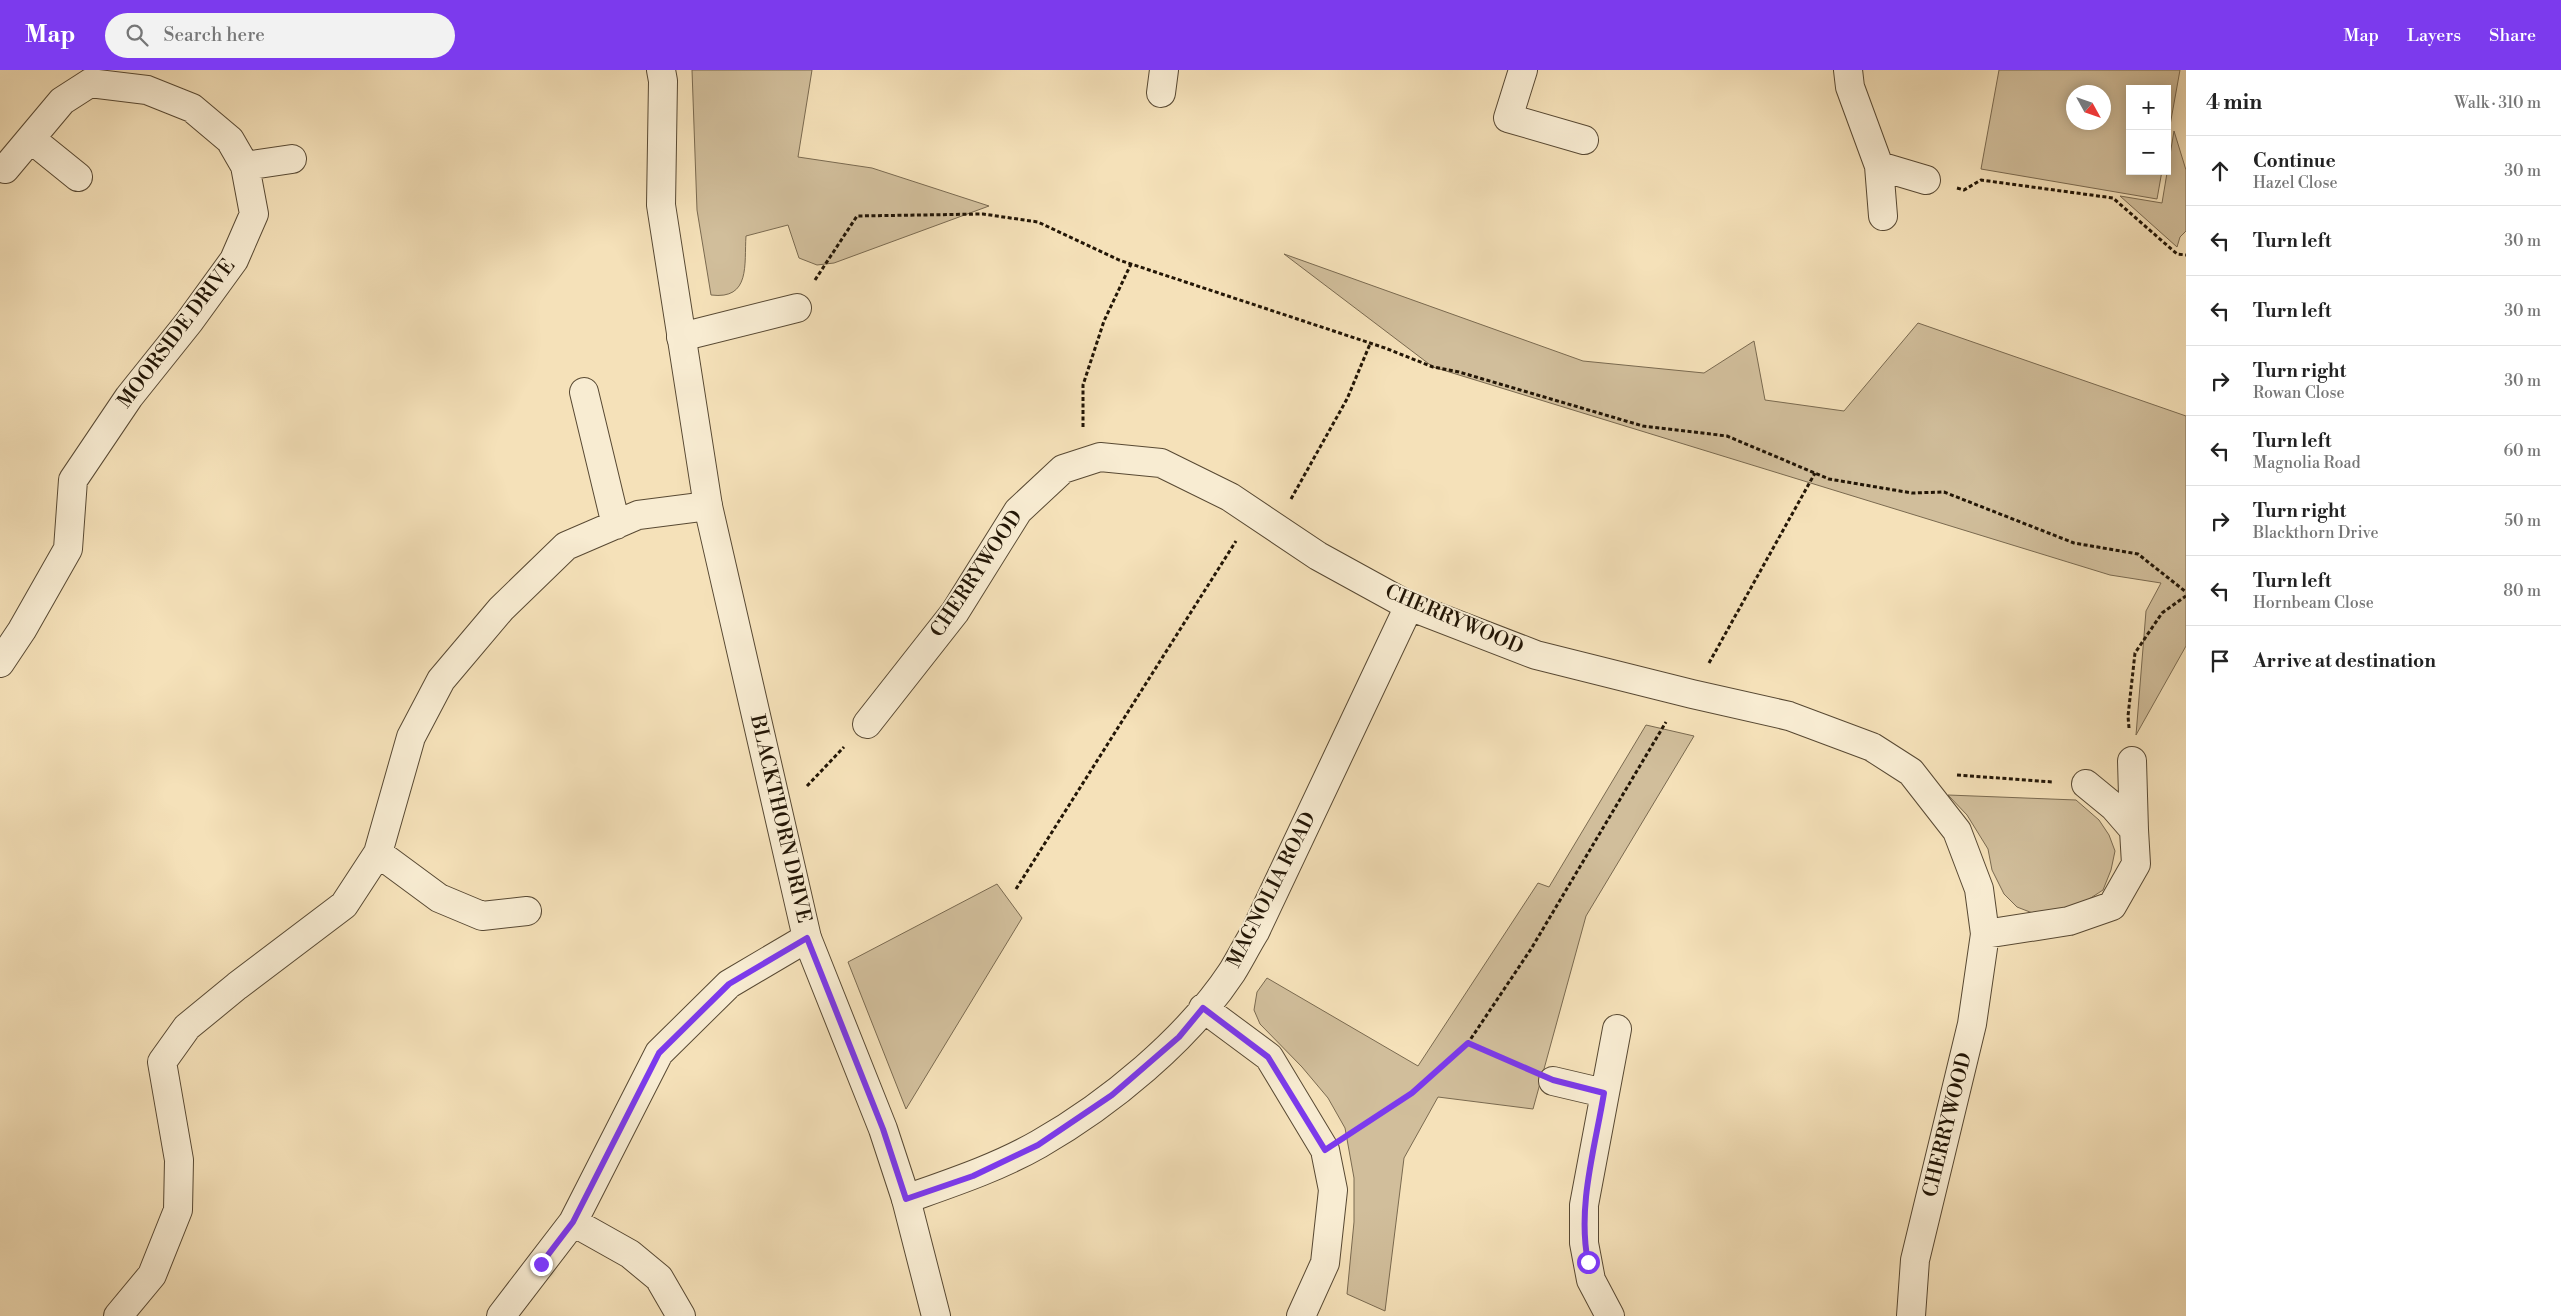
<!DOCTYPE html>
<html lang="en">
<head>
<meta charset="utf-8">
<style>
	:root { --surface:#fff; --page:#f2f2f2; --text:#222; --muted:#767676; --line:#e0e0e0; --accent:#7c3aed }
	body { margin:0; font-family:"Libre Bodoni",serif; background:var(--page); color:var(--text) }
	.controls { position:absolute; right:15px; top:15px; display:grid; overflow:hidden; border-radius:0px; box-shadow:0 2px 12px #0003 }
	.controls button { width:45px; height:45px; display:grid; place-items:center; padding:0; border:0; border-bottom:1px solid var(--line); background:var(--surface); color:var(--text); font:25px sans-serif }
	.compass { position:absolute; left:2066px; top:15px; width:45px; height:45px; border-radius:50%; background:var(--surface); box-shadow:0 2px 12px #0003; rotate:130deg }
	.stop { position:absolute; width:15px; height:15px; margin:-11px; border:4px solid #7c3aed; border-radius:50%; background:#fff }
	.stop.end { background:#7c3aed; border-color:#fff; box-shadow:0 1px 5px #0008 }
	.list { margin:0; padding:0; list-style:none }
	h2 { display:flex; justify-content:space-between; align-items:center; height:65px; margin:0; padding:0 20px; font-size:21px }
	h2 small { font-size:16px; font-weight:400; color:var(--muted) }
	.list li { display:grid; grid-template-columns:32px 1fr auto; gap:15px; align-items:center; box-sizing:border-box; height:70px; padding:0 20px; border-top:1px solid var(--line) }
	.list b { display:block; font-size:19px; white-space:nowrap }
	.list p { margin:0; font-size:16px; white-space:nowrap; color:var(--muted) }
	.list em { font-size:16px; font-style:normal; color:var(--muted) }
	.icon { flex:none; width:28px; height:28px; fill:none; stroke:currentColor; stroke-width:2; stroke-linecap:round; stroke-linejoin:round }
	.map { position:relative; flex:none; width:2186px; height:1246px; overflow:hidden }
	header { display:flex; align-items:center; gap:30px; box-sizing:border-box; height:70px; padding:0 25px; background:var(--accent); color:#fff }
	header strong { font-size:24px }
	nav { display:flex; gap:28px; margin-inline-start:auto; font-size:18px }
	.search { width:350px; height:45px; background:var(--page); display:flex; align-items:center; gap:12px; box-sizing:border-box; padding:0 18px; border-radius:28px; color:var(--muted); font-size:19px }
	main { display:flex }
	aside { flex:1; background:var(--surface) }
	.map>svg:first-child { display:block }
	.green { fill:#d1be9b; stroke:#7a6a50; fill-rule:evenodd }
	.lines { fill:none; stroke-linecap:round; stroke-linejoin:round }
	.minor-casing { stroke:#584933; stroke-width:30 }
	.tertiary-casing { stroke:#584933; stroke-width:30 }
	.path { stroke:#231606; stroke-width:3; stroke-dasharray:4 2.5; stroke-linecap:butt }
	.minor { stroke:#f8ecd2; stroke-width:28 }
	.tertiary { stroke:#f8ecd2; stroke-width:28 }
	.route { stroke:#7c3aed; stroke-width:6 }
	.labels { text-anchor:middle; dominant-baseline:central; stroke-width:4; stroke-linejoin:round; paint-order:stroke }
	.street-label { font-size:20px; fill:#231606; stroke:#f8ecd2 }
</style>
</head>
<body>
<header>
<strong>Map</strong>
<div class="search"><svg class="icon" aria-label="search" viewBox="0 0 24 24"><circle cx="10" cy="10" r="6"/><path d="M15 15l6 6"/></svg>Search here</div>
<nav><a>Map</a><a>Layers</a><a>Share</a></nav>
</header>
<main>
<div class="map">
<svg width="2186" height="1246" viewBox="0 0 2186 1246">
	<rect width="100%" height="100%" fill="#f5e1b9"/>
	<filter id="stains"><feTurbulence type="fractalNoise" baseFrequency=".004" numOctaves="4"/><feColorMatrix values="0 0 0 0 .2 0 0 0 0 .09 0 0 0 0 .02 0 0 0 .5 -.17"/></filter>
	<radialGradient id="worn" r=".72"><stop offset=".6" stop-color="#630" stop-opacity="0"/><stop offset="1" stop-color="#630" stop-opacity=".3"/></radialGradient>
	<!-- green -->
	<path class="green" d="M692,0H812L798,87L872,98L989,136L834,193L817,195L799,188L788,155L746,166C744,194 751,230 711,225L697,140Z
		M1999,0H2180L2167,72V19H2130V101H2162L2157,129L1981,99ZM2074,22H2104V52H2074Z
		M2174,61L2186,100V161L2180,167L2177,177L2120,126L2162,133Z
		M1284,184L1583,291L1704,303L1754,271L1765,330L1844,341L1918,253L2186,346V576L2136,665L2146,541L2161,513L2110,505L1433,297Z
		M1646,655L1694,666L1586,846L1533,1039L1438,1027L1404,1088L1385,1241L1347,1224L1354,1152V1108L1345,1058L1328,1028L1302,997L1260,954L1254,940L1257,922L1267,908L1418,996L1538,813L1549,817Z
		M1948,725L2076,730L2099,750L2109,765L2115,781L2111,800L2103,820L2080,835L2061,841L2035,844L2017,837L2004,824L1992,800L1988,779L1967,745Z
		M997,814L1022,848L906,1039L848,892Z"/>
	<g class="lines">
		<!-- minor casing -->
		<g class="minor-casing">
			<path id="minor" d="M1523,0L1508,48L1584,70
				M1848,0L1850,17L1879,96L1926,110
				M1161,23L1164,0
				M31,69L78,107
				M245,96L292,89
				M1879,96L1883,146
				M681,267L797,238
				M584,322L616,455
				M0,593L22,560L68,479L73,410L129,327L189,252L234,190L254,144L245,96L230,70L192,38L147,20L90,13L62,31L5,99
				M867,654L955,542L1018,441L1063,399L1100,387L1161,393L1230,427L1318,486L1409,536L1536,585L1692,624L1789,646L1872,677L1911,702L1957,761L1979,819L1985,864L1972,954L1915,1190L1911,1246
				M2132,691L2134,760
				M378,783L439,828L482,846L527,841
				M1985,864L2069,851L2112,836L2136,794L2134,760L2114,737L2086,714
				M1203,938L1269,987L1325,1080L1333,1120L1325,1193L1301,1246
				M1553,1011L1604,1023
				M906,1129C951,1113 997,1098 1039,1074C1109,1034 1187,970 1232,902C1240,889 1247,875 1255,862L1409,536
				M573,1152L630,1184L659,1208L681,1246
				M118,1246L152,1205L178,1140L179,1090L162,992L187,957L237,916L344,835L378,783L411,667L441,610L501,539L566,476L638,445L708,436
				M501,1246L573,1152L659,983L729,914L807,868
				M1610,1246L1591,1210L1584,1173V1135L1617,959"/>
		</g>
		<!-- tertiary casing -->
		<g class="tertiary-casing">
			<path id="tertiary" d="M661,0L663,11L661,135L708,436L807,868L883,1059L906,1129L936,1246"/>
		</g>
		<!-- path -->
		<path class="path" d="M1957,118L1964,120L1981,110L2113,128L2177,184L2186,185
			M815,210L857,146L983,144L1038,152L1119,190L1385,278L1433,297L1459,302L1643,356L1727,366L1829,409L1912,423L1944,422L2074,473L2138,484L2186,522
			M1083,357V315L1104,251L1131,194
			M1291,429L1347,329L1370,274
			M1709,593L1815,403
			M2129,658L2128,646L2135,583L2162,543L2186,526
			M1957,705L2053,712
			M807,716L844,677
			M1016,819L1236,471
			M1468,973L1522,997
			M1354,1061L1412,1023L1468,973L1531,879L1666,652"/>
		<!-- minor -->
		<use href="#minor" class="minor"/>
		<!-- tertiary -->
		<use href="#tertiary" class="tertiary"/>
	</g>
	<g class="lines">
		<!-- route -->
		<path class="route" d="M541,1194L573,1152L659,983L729,914L807,868L883,1059L906,1129L973,1106L1038,1075L1112,1025L1179,967L1203,938L1268,987L1325,1080L1412,1023L1468,973L1553,1010L1604,1023C1595,1078 1577,1136 1588,1192"/>
	</g>
	<g class="labels">
		<!-- street labels -->
		<g class="street-label">
			<text transform="translate(177 264) rotate(-53)">MOORSIDE DRIVE</text>
			<text transform="translate(977 504) rotate(-56)">CHERRYWOOD</text>
			<text transform="translate(1454 550) rotate(23)">CHERRYWOOD</text>
			<text transform="translate(780 749) rotate(77)">BLACKTHORN DRIVE</text>
			<text transform="translate(1272 820) rotate(-63)">MAGNOLIA ROAD</text>
			<text transform="translate(1948 1055) rotate(-76)">CHERRYWOOD</text>
		</g>
	</g>
	<rect width="100%" height="100%" filter="url(#stains)"/>
	<rect width="100%" height="100%" fill="url(#worn)"/>
</svg>
<div class="controls">
<button>+</button>
<button>−</button>
</div>
<svg class="compass" viewBox="-18 -18 36 36"><path d="M0-13l5 13h-10z" fill="#e53935"/><path d="M0 13l5-13h-10z" fill="#767676"/></svg>
<div class="stop" style="left:1588px;top:1192px"></div>
<div class="stop end" style="left:541px;top:1194px"></div>
</div>
<aside>
<h2>4 min<small>Walk · 310 m</small></h2>
<ul class="list">
<li><svg class="icon" aria-label="ahead" viewBox="0 0 24 24"><path d="M12 20V5M6 11l6-6 6 6"/></svg><div><b>Continue</b><p>Hazel Close</p></div><em>30 m</em></li>
<li><svg class="icon" aria-label="left" viewBox="0 0 24 24"><path d="M17 20v-9H6M10 6l-5 5 5 5"/></svg><div><b>Turn left</b></div><em>30 m</em></li>
<li><svg class="icon" aria-label="left" viewBox="0 0 24 24"><path d="M17 20v-9H6M10 6l-5 5 5 5"/></svg><div><b>Turn left</b></div><em>30 m</em></li>
<li><svg class="icon" aria-label="right" viewBox="0 0 24 24"><path d="M7 20v-9h11M14 6l5 5-5 5"/></svg><div><b>Turn right</b><p>Rowan Close</p></div><em>30 m</em></li>
<li><svg class="icon" aria-label="left" viewBox="0 0 24 24"><path d="M17 20v-9H6M10 6l-5 5 5 5"/></svg><div><b>Turn left</b><p>Magnolia Road</p></div><em>60 m</em></li>
<li><svg class="icon" aria-label="right" viewBox="0 0 24 24"><path d="M7 20v-9h11M14 6l5 5-5 5"/></svg><div><b>Turn right</b><p>Blackthorn Drive</p></div><em>50 m</em></li>
<li><svg class="icon" aria-label="left" viewBox="0 0 24 24"><path d="M17 20v-9H6M10 6l-5 5 5 5"/></svg><div><b>Turn left</b><p>Hornbeam Close</p></div><em>80 m</em></li>
<li><svg class="icon" aria-label="arrive" viewBox="0 0 24 24"><path d="M6 21V4h12l-3 4 3 4H6"/></svg><div><b>Arrive at destination</b></div></li>
</ul>
</aside>
</main>
</body>
</html>
